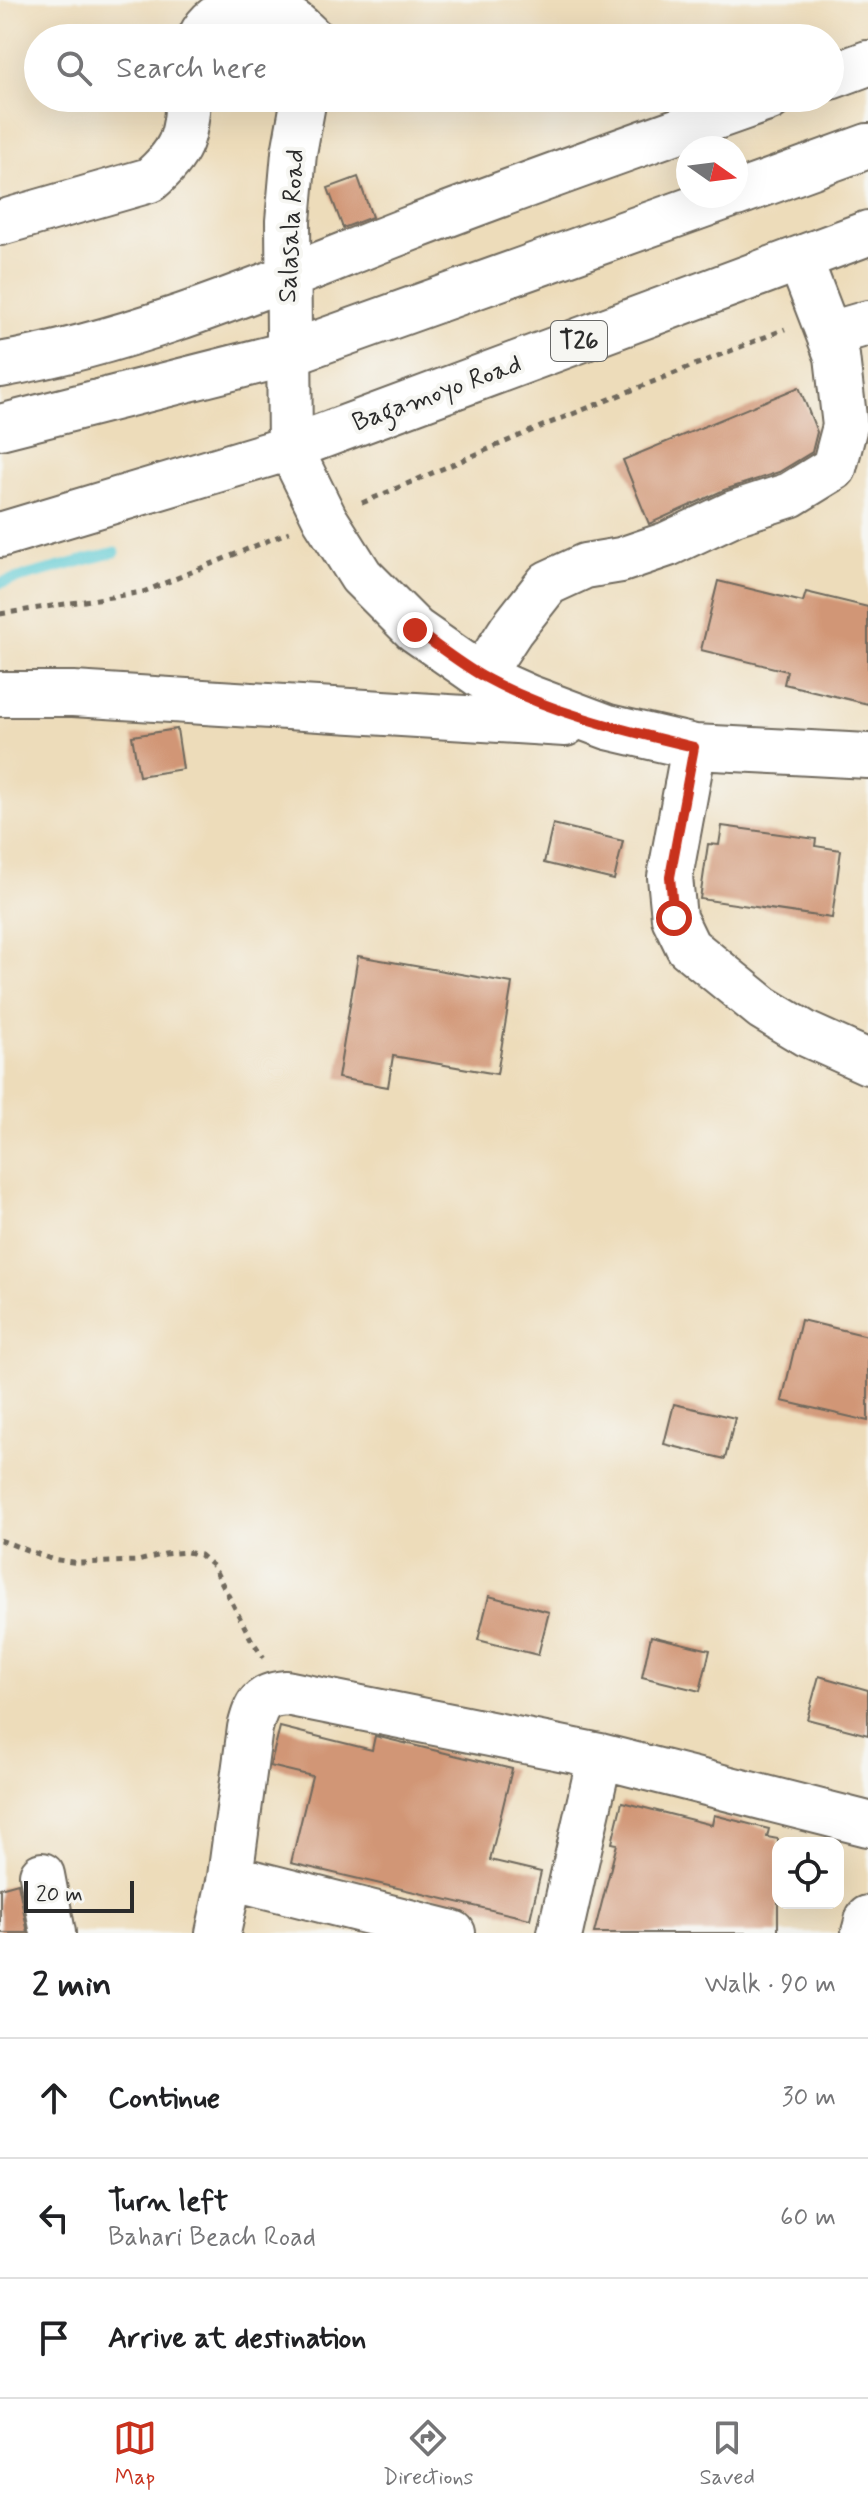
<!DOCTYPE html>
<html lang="en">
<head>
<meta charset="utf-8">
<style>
	:root { --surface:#fff; --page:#f2f2f2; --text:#202124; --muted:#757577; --line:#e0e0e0; --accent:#c8321e }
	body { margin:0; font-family:Mynerve,sans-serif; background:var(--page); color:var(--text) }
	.controls { position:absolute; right:24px; bottom:24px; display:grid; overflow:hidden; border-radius:16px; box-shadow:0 8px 32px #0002 }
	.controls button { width:72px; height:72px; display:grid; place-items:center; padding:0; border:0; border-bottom:2px solid var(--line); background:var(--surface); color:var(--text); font:40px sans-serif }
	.compass { position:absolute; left:676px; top:136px; width:72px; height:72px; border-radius:50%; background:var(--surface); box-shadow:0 8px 32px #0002; rotate:104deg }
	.scale { position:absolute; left:24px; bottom:20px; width:110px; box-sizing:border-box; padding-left:8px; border:4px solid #2b2b2b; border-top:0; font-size:22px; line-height:28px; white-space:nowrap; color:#2b2b2b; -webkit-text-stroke:6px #f6f6f2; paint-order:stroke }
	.stop { position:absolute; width:24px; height:24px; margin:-18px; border:6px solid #c8321e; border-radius:50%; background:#fff }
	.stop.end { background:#c8321e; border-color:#fff; box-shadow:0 2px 8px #0008 }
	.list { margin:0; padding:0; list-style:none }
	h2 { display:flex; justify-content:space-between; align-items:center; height:104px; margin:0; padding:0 32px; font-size:34px }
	h2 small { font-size:26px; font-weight:400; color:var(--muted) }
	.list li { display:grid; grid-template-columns:52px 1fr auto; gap:24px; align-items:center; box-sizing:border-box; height:120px; padding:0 32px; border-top:2px solid var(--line) }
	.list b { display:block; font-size:30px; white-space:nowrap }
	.list p { margin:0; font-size:26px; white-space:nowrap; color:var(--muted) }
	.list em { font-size:26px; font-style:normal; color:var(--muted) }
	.icon { flex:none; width:44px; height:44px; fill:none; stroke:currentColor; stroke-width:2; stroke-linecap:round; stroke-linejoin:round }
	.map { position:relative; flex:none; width:868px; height:1933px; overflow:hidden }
	.search { position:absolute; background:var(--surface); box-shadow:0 8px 32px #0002; left:24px; right:24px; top:24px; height:88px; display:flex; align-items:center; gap:20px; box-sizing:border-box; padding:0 28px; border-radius:44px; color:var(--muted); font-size:30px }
	.sheet { height:464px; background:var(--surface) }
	nav { display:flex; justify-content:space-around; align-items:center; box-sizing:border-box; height:112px; border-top:2px solid var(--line); background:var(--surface); font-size:22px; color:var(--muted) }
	nav a { display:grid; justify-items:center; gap:4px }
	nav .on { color:var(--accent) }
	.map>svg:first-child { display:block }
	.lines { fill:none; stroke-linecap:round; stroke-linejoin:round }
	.stream { stroke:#5dcad3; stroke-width:11 }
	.building { fill:#d19676 }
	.minor-casing { stroke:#6f695d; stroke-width:48 }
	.highway-casing { stroke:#6f695d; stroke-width:48 }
	.path { stroke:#6f695d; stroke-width:5; stroke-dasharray:6 6; stroke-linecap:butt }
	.minor { stroke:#fff; stroke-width:44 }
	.highway { stroke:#fff; stroke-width:44 }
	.route { stroke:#c8321e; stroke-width:10 }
	.labels { text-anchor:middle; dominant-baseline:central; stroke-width:8; stroke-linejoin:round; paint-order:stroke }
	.shield { fill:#f6f6f2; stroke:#686867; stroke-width:2 }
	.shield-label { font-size:24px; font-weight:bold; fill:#2b2b2b }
	.street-label { font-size:26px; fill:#2b2b2b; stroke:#f6f6f2 }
</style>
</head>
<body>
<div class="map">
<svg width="868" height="1933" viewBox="0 0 868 1933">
	<rect width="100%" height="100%" fill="#f6f6f2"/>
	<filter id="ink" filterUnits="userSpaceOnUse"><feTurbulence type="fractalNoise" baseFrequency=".0125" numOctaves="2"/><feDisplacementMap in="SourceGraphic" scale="16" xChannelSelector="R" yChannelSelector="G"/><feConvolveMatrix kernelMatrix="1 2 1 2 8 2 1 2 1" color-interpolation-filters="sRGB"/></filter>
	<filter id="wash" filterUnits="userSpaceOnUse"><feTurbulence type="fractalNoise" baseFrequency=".006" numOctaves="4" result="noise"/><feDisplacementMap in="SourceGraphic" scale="32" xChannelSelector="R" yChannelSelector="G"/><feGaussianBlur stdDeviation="1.8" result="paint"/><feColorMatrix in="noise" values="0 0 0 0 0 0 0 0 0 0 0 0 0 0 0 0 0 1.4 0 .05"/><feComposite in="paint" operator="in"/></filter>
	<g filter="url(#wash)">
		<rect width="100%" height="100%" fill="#eddcba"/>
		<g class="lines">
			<!-- stream -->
			<path class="stream" d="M0,583L115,552"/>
		</g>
		<g id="blocks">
			<!-- building -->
			<path class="building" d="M358,177L372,217L343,228L328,188Z
				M799,387L817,432L812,452L779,472L724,490L649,524L623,460Z
				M718,581L803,602L806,592L868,607V704L784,684L787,671L701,650Z
				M177,729L183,769L139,776L132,736Z
				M553,824L623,841L614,880L544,863Z
				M722,826L816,839L815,846L841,850L832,918L700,899L708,844L719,845Z
				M358,956L512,983L497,1074L393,1056L388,1087L338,1078Z
				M801,1320L868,1336V1421L782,1401Z
				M674,1404L735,1418L725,1459L664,1444Z
				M489,1596L549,1612L538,1655L478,1640Z
				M651,1636L710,1650L700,1691L642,1677Z
				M819,1676L868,1690V1735L807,1719Z
				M280,1727L372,1750L375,1736L512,1769L490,1860L541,1872L530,1919L291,1863L312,1776L270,1766Z
				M622,1802L712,1825L714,1815L769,1829L767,1837L778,1839V1933H594L617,1844L612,1843Z
				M18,1883L28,1933H0V1888Z"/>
		</g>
	</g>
	<g filter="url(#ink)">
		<use href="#blocks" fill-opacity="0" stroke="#6f695d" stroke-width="2"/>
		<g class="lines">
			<!-- minor casing -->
			<g class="minor-casing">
				<path id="minor" d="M200,38C214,4 257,2 287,18C296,22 304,31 311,38
					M830,77L868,63
					M304,98L294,153L288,221L290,448L325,519L361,576L415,630L481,676L528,697L608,727L694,747L868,756
					M0,223L150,180C181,153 186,138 188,98
					M830,334L868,323
					M0,365C143,340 278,280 412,228C531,182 651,140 770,98
					M481,676L511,630L548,583L585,566L621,560L668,544L734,513L790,495L834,468L845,426L837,356L800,260
					M0,694H73L565,724
					M694,747L670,877L674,918L688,947L763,1008L806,1034L868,1062
					M42,1875L53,1933
					M230,1877L453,1933
					M218,1933L230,1877L250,1728C256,1705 260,1695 286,1693L600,1756L868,1824
					M560,1933L600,1756
					M864,1933L868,1918"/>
			</g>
			<!-- highway casing -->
			<g class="highway-casing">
				<path id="highway" d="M736,194L868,146
					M0,427L287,354L729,196
					M0,535L290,448L868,233"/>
			</g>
			<!-- path -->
			<path class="path" d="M362,503L545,425L785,329
				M0,614L143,592L289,532
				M0,1540L51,1559L79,1563L138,1561L165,1554L187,1552L200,1555L213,1566L251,1639L264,1658"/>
			<!-- minor -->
			<use href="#minor" class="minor"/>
			<!-- highway -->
			<use href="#highway" class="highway"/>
		</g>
	</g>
	<g class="lines" filter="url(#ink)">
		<!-- route -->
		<path class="route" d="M415,630C437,645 459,663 482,676C547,712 622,730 694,747L670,877L674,918"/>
	</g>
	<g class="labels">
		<!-- shield labels -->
		<rect class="shield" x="551" y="321" width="56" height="40" rx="6"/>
		<g class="shield-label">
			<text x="579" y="341">T26</text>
		</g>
		<!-- street labels -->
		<g class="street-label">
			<text transform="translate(292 226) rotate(-87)">Salasala Road</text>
			<text transform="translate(437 394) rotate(-20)">Bagamoyo Road</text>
		</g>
	</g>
</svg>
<div class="controls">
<button><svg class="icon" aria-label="locate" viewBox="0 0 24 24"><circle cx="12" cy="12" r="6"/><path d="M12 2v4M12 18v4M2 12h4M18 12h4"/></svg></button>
</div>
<svg class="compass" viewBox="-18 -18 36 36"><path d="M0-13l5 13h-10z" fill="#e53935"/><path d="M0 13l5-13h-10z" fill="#757577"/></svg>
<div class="scale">20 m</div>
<div class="stop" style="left:674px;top:918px"></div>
<div class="stop end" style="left:415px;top:630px"></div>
<div class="search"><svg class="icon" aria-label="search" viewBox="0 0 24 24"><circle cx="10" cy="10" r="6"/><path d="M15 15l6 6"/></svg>Search here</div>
</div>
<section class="sheet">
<h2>2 min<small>Walk · 90 m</small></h2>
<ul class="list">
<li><svg class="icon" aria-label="ahead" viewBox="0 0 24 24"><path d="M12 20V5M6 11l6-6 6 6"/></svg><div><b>Continue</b></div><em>30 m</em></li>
<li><svg class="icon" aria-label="left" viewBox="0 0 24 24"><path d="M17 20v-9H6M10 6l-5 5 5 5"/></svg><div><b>Turn left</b><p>Bahari Beach Road</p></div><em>60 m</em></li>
<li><svg class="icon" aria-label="arrive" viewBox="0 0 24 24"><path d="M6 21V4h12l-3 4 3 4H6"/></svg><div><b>Arrive at destination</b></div></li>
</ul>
</section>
<nav>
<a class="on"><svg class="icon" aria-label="map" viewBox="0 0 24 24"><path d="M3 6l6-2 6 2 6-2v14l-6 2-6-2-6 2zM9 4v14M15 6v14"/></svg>Map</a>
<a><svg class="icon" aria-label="directions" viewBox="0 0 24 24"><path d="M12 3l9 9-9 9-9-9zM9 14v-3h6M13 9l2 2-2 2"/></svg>Directions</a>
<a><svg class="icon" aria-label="saved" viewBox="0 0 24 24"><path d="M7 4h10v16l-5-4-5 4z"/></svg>Saved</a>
</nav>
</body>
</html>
